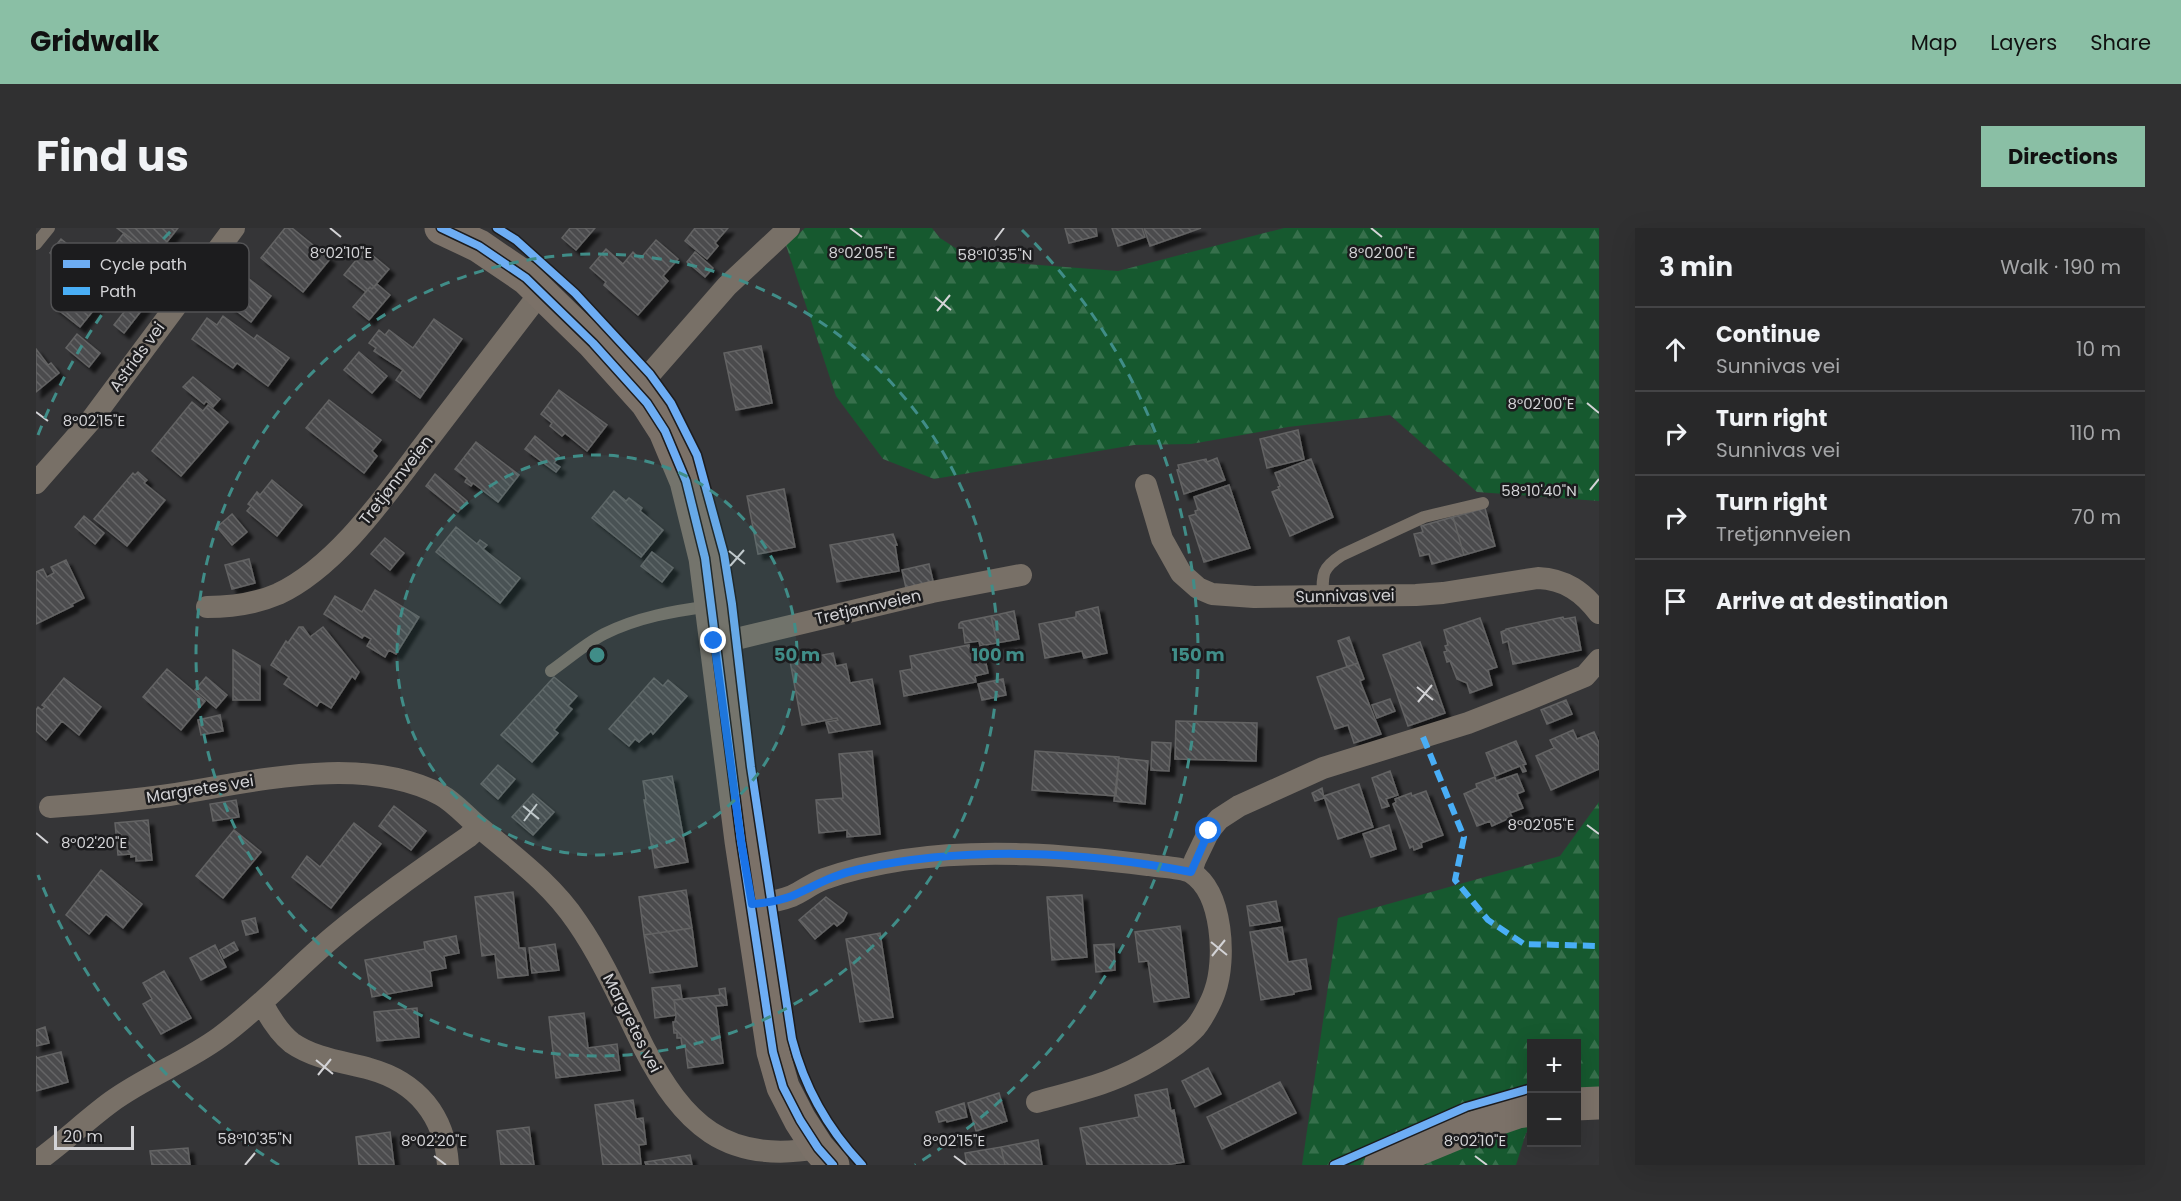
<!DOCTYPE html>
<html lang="en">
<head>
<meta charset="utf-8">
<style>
	:root { --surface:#282829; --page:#303031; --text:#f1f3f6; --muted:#a5a6a8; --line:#444446; --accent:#8abfa5 }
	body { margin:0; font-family:Poppins,sans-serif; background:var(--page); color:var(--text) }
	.controls { position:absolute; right:18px; bottom:18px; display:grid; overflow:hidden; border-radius:0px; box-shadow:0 6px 24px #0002 }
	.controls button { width:54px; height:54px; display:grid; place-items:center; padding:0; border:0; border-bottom:2px solid var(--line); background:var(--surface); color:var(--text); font:30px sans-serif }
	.scale { position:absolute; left:18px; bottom:15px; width:80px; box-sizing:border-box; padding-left:6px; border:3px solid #d3d3d6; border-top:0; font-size:16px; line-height:21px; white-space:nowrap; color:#d3d3d6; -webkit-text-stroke:4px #1c1c1e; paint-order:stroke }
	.stop { position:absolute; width:18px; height:18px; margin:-14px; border:4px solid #1a73e8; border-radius:50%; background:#fff }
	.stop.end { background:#1a73e8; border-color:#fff; box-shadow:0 2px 6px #0008 }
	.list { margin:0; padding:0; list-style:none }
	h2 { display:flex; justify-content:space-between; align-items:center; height:78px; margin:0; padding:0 24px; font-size:26px }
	h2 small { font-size:20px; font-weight:400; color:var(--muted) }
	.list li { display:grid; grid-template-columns:39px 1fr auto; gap:18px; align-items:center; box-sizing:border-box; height:84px; padding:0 24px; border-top:2px solid var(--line) }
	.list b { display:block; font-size:22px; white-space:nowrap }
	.list p { margin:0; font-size:20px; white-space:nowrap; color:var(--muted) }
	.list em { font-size:20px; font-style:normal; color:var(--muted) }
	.icon { flex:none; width:33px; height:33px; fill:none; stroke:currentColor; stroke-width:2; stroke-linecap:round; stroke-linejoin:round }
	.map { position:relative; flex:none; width:1563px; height:937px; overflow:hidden; border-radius:0px }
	header { display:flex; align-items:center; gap:36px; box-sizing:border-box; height:84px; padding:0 30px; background:var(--accent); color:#111 }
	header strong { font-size:28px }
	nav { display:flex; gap:33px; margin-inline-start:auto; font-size:21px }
	.intro { display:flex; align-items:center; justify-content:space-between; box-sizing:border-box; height:144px; padding:0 36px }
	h1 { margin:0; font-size:42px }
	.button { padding:15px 27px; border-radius:0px; background:var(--accent); color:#111; font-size:21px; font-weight:700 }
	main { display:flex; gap:36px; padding:0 36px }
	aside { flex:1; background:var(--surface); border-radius:0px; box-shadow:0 6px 24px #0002 }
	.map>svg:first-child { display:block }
	.forest { fill:url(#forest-firs) }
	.building { fill:url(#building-back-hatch); stroke:#636364; stroke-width:1.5; filter:url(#shadow) }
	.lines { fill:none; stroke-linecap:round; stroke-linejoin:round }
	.lane { stroke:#787067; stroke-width:12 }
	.street { stroke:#787067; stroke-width:22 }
	.secondary { stroke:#7b7168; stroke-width:33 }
	.quiet { stroke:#49aef6; stroke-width:6; stroke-dasharray:12 6; stroke-linecap:butt }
	.cycleway-casing { stroke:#1c1c1e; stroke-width:11 }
	.cycleway { stroke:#6dadf4; stroke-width:8 }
	.route { stroke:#1a73e8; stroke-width:8 }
	.ticks { fill:none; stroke:#d3d3d6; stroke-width:2 }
	.ring { fill:none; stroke:#408d88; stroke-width:3; stroke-dasharray:10 8 }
	.labels { text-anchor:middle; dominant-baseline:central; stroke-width:5; stroke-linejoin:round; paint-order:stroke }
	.street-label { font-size:16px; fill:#d3d3d6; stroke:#1c1c1e }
	.key { fill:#1c1c1e; stroke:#535355; stroke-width:1.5 }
	.key-label { font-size:16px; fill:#d3d3d6 }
	.ticks-label { font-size:15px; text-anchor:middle; fill:#d3d3d6; stroke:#1c1c1e; stroke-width:5; stroke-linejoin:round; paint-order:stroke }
	.centre { fill:#408d88; stroke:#1c1c1e; stroke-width:3 }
	.ring-label { font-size:18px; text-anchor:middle; font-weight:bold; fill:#408d88; stroke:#1c1c1e; stroke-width:5; stroke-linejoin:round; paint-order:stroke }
</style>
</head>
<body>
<header>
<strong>Gridwalk</strong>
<nav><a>Map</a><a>Layers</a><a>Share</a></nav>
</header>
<div class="intro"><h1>Find us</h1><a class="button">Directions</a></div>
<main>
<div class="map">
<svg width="1563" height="937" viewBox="0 0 1563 937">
	<defs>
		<pattern id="forest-firs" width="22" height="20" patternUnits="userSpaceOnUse" patternTransform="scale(1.5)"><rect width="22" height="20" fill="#16592f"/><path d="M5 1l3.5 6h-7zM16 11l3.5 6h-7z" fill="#37704c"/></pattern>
		<pattern id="building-back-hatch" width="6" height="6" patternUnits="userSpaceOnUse" patternTransform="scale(1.5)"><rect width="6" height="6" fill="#4c4c4d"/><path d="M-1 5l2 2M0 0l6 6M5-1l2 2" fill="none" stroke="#656566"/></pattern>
		<filter id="shadow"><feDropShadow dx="5.5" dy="5.5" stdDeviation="1.5" flood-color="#0009"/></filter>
	</defs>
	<rect width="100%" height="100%" fill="#353537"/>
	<!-- forest -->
	<path class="forest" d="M769,0H896L904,10L938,32L1082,43L1248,0H1563V273L1441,264L1354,187L1252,199L1155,216L1098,217L898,251L847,231L800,168L750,17Z
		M1563,574V867L1541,866L1540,816H1496L1495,900L1490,905L1480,937H1266L1302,690L1524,628Z"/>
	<!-- building -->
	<path class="building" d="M81,0H142L119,29Z
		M249,0H256L294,31L267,64L225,30Z
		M534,0H559L540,22L526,10Z
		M659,0H692L679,15L682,18L671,31L649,13Z
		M1029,0H1060L1061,8L1033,15Z
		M1076,0H1106L1109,9L1082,18Z
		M1108,0H1165L1114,18Z
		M88,5L119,29L81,77L41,46L53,31L62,38Z
		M25,11L35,19L24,33L14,25Z
		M620,12L642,31L627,48L632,53L602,87L568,57L570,54L554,40L570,21L587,36L597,24L604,31Z
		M329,21L353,41L336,61L334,59L330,64L308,47Z
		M659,24L677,40L669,49L651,34Z
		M41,46L69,68L44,99L16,77Z
		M208,47L235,68L215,94L188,73Z
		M341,56L354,67L333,92L317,79L334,59L336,61Z
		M102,66L112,74L88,105L78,97Z
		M187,88L218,111L221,107L253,130L232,158L201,135L197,140L156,111L171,90L181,97Z
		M398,91L426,111L384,170L360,152L367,142L338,123L340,120L333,115L343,102L349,107L353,102L377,120Z
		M41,106L64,125L53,139L30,120Z
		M725,118L736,175L700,182L688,125Z
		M0,121L12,137L15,135L23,145L0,164Z
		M323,124L351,148L336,165L308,142Z
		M157,149L184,171L177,179L170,173L168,176L147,159Z
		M523,162L571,197L551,223L529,205L526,208L514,198L516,195L505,186Z
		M293,172L345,212L336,223L341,228L328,245L270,200Z
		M156,174L167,183L172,177L192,194L145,248L116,223Z
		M1262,202L1268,231L1231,240L1224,211Z
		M499,208L523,228L518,235L524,239L520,244L489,221Z
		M440,214L483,247L462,274L437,255L435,258L429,254L431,250L419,241Z
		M1181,230L1189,252L1148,266L1141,242L1143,241L1142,237L1170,231L1171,234Z
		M1275,231L1297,289L1254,308L1236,264L1243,261L1242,259L1244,258L1239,245Z
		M102,244L111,252L108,255L129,272L91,318L58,291L97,245L99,247Z
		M399,246L431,273L422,284L390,258Z
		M236,252L266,277L241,308L211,283L215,278L212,276L221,264L224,267Z
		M1193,257L1214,320L1168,334L1153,288L1160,286L1159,283L1162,282L1158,269Z
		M748,261L759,319L722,326L711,268Z
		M578,263L590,273L593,270L606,280L604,283L627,302L605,329L556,290Z
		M1449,280L1459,318L1428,327L1417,289Z
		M196,286L211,304L196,317L181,299Z
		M48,288L68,305L59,316L39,299Z
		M1417,289L1428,327L1396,336L1393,326L1384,328L1378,306L1387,304L1385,298Z
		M420,299L441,316L444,312L451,317L447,321L484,350L464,375L400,324Z
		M857,306L861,317H859L863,343L801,354L794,317Z
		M349,310L368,325L354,342L335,326Z
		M616,324L637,340L626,354L605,338Z
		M213,331L219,355L196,361L189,337Z
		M30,332L48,370L36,376L37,378L0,396V344L7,341L11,349L18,345L15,339Z
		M893,336L897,353L870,360L866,342Z
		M339,362L383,389L360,426L353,422L349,429L331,418L335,411L328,407L326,410L288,386L299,368L326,384Z
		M1062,379L1071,425L1048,430L1046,423L1009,430L1003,396L1040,389V384Z
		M978,383L983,411L961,415L955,388Z
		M955,388L961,415L944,418L943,413L929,415L927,400H923V396L925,394Z
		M1527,389L1528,391L1539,389L1545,422L1477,436L1472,413L1467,415L1465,404L1470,402V401Z
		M1444,390L1461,439L1452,442L1456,457L1434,465L1431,455L1421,451L1414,433L1411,434L1408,424L1411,423L1409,418L1412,417L1408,402Z
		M263,399H267L274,409L287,399L323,444L319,451L316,448L295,480L284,473L281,478L248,456L253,449L235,437L250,413L252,415Z
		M1313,409L1322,435L1311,439L1302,413Z
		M1384,414L1409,485L1372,498L1347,427Z
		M933,417L934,423L947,421L952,445L939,448L940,454L868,468L864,443L876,441L874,428Z
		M197,422L224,438V472H197Z
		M797,425L800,438L810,436L814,455L836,451L844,496L793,505L790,494L802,492L801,490L766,497L754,433Z
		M1322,435L1328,451L1324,453L1345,506L1318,515L1312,497L1299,501L1281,449Z
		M131,441L169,473L145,502L107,469Z
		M170,449L191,467L180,480L159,462Z
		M518,449L541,468L532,478L536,481L518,502L522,505L496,534L465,507Z
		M28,450L65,479L43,507L26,493L10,512L0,503V482L2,479L6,482L9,479L6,477Z
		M618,450L627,458L632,452L651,468L617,506L615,503L603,514L599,511L593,518L573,501Z
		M967,451L970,467L946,472L942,456Z
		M1354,471L1359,483L1341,490L1336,477Z
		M1530,472L1536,486L1511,496L1505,482Z
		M184,487L187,503L165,507L162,492Z
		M1140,493L1221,495L1220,533L1139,531Z
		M1537,502L1541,511L1558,504L1563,515V541L1515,562L1500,528L1518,520L1514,512Z
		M1480,513L1490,536L1487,537L1490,543L1487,544L1484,538L1459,548L1450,525Z
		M1116,514L1135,515L1133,543L1115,542Z
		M836,523L844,606L811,609V602L783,605L780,572L807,570L803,526Z
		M999,523L1083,529L1080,568L996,562Z
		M1083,530L1112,533L1109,576L1078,573Z
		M462,537L479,551L462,571L445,556Z
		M1354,543L1362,567L1350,571L1353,578L1346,580L1336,550Z
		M1481,546L1488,563L1481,566L1487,580L1474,585L1476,589L1456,598L1454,593L1441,598L1428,566L1441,560L1440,556L1459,549L1460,553Z
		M636,548L652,634L619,640L608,572H610L607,553Z
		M1323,556L1337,599L1302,611L1288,568Z
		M1286,560L1288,570L1279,573L1276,565Z
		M1390,563L1407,607L1385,615L1386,619L1378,622L1377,618L1374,620L1357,576L1360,574L1359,571L1375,565L1376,568Z
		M497,566L518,584L497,607L476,589Z
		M200,572L203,589L177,593L174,576Z
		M358,578L390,603L375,622L343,598Z
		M112,592L116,632L100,633V628L95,629V626L82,627L79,595Z
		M318,595L345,616L295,680L256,649L271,628L284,639Z
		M1353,597L1360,621L1335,629L1327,606Z
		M198,602L225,624L187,670L160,648Z
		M65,642L106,676L87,700L70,686L53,706L30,687Z
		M650,662L656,700L608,707L603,669Z
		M477,664L483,720H489L492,747L462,750L459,726L446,728L439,669Z
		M1046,667L1051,729L1016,732L1011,669Z
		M790,669L811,685L807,693L801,698L798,695L779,711L763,692Z
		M1240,673L1244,693L1214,698L1211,678Z
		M219,690L222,704L210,707L206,693Z
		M1144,698L1153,769L1118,774L1112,733L1103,734L1099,704Z
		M1246,699L1252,734L1270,731L1275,761L1258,764V766L1225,772L1214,704Z
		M656,700L661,738L614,745L608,707Z
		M844,705L857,789L824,794L810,711Z
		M420,708L423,725L408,728L410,740L394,743L396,758L336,769L329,732L389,721L388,714Z
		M198,714L202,722L188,730L184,722Z
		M519,716L523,742L496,745L493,720Z
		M1078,716L1079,742L1060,744L1058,717Z
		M179,717L190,739L165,752L154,730Z
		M128,743L155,790L125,806L107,776L116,771L107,755Z
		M644,757L646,771L638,772L640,787L619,790L616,760Z
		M689,760L691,777L680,778L687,835L652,840L649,817H646L645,810H641V805H638L637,794H639L640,788L638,772L684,767L683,761Z
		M381,780L383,809L341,813L338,784Z
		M548,785L552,820L581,816L584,842L520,850L513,789Z
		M9,799L13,815L0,818V802Z
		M25,824L32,854L0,863V828L1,830Z
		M1172,840L1185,866L1159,879L1146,853Z
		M1244,854L1260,885L1186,921L1171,889Z
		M1131,861L1135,883L1138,882L1148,934L1131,937H1051L1044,900L1103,889L1099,867Z
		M963,865L971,893L940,903L932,875Z
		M597,872L600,891L607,890L610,916L603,917L605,936L567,937L559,877Z
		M928,875L931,889L911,894L910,892L903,894L900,884Z
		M493,899L498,937H465L461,903Z
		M354,904L358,937H323L320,909Z
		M1002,912L1006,937H969L965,919Z
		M965,919L969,937H931L929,925Z
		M152,920L154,937H116L114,923Z
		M654,927L656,937H610L609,934Z"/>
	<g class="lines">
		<!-- lane -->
		<path class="lane" d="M0,16L13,0
			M1287,368C1286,346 1286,340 1306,327L1388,289L1447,275
			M515,443C532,431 549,416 568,406C602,389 638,383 675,378"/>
		<!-- street -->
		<path class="street" d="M600,162L691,58L753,0
			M0,255L56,191L198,0
			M1110,257L1126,311L1145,345L1162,360L1176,366L1218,369L1380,367L1407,365L1502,350C1529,351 1547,364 1563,385
			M171,379C196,379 219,376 242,366C302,338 352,264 391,213C429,164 467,114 505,64
			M678,413L700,411L896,364L985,347
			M14,579C54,576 93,573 133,567C217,554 326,525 405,567C418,574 430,588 442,598C477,628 515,655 541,694C568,733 587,778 608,820C647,895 689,937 782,920
			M1155,644L1159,632L1173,603L1183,591L1203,578L1287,540L1432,495L1491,472L1549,448L1563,432
			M716,676C729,675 743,673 756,668C767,663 777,655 788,651C813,642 841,636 867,632C948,620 1031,627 1112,637C1123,639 1147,639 1156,645C1187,665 1190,732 1179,763C1176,773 1164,796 1157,802C1137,822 1101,842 1075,852C1052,861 1026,867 1001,874
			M226,775C234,790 243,805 256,815C279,831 309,834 334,841C381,854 409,888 412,937
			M0,934C26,916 49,893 75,874C109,849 150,834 184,809C225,779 258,742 297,709C340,673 386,641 432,609L443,599"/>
		<!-- secondary -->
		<path class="secondary" d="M405,0L443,18L490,50L557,115L611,175L629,203L650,253L669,330L705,613L737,824L747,859L764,892L782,920L797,937
			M1540,876L1563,875
			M1344,937L1424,904L1482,884L1496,882"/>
		<!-- quiet -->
		<path class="quiet" d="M1387,509L1428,609L1419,652L1452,692L1488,716L1563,718"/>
		<!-- cycleway casing -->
		<g class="cycleway-casing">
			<path id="cycleway" d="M405,0L443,18L490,50L557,115L611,175L629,203L650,253L669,330L705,613L737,824L747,859L764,892L782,920L797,937
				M461,0L480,12L539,65L614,146L635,175L661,227L688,326L696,376L715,539L756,811C768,858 792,901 826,937
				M1298,937L1430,879L1496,860"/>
		</g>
		<!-- cycleway -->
		<use href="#cycleway" class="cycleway"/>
	</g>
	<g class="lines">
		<!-- route -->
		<path class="route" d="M678,413L705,613L716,676C729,675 743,673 756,668C781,657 796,647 824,641C931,618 1047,623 1155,644L1173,603"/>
	</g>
	<!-- ticks -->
	<path class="ticks" d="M294,0L305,9M814,0L826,9M1335,0L1346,9M959,12L968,0M899,69L915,82M901,83L914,67M1551,175L1563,185M0,184L12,193M1554,262L1563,251M693,323L709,336M694,338L708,322M1381,459L1397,472M1382,474L1396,457M487,578L503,591M488,593L501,576M1551,597L1563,606M0,605L12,615M1175,714L1191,727M1176,728L1189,712M280,832L297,846M282,847L295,831M398,928L410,937M918,928L930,937M1439,928L1451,937M209,937L219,925"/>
	<!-- distance rings -->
	<circle cx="561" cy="427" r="200" fill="#408d88" fill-opacity=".12"/>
	<g class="ring">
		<circle cx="561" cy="427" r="200"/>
		<circle cx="561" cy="427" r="401"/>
		<path d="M243 937A601 601 0 0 1 2 647M2 207A601 601 0 0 1 136 2M986 2A601 601 0 0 1 879 937"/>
	</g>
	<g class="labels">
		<!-- street labels -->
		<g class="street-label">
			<text transform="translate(101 129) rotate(-54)">Astrids vei</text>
			<text transform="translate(360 252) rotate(-52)">Tretjønnveien</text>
			<text transform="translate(1309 368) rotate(-1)">Sunnivas vei</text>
			<text transform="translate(832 379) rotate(-13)">Tretjønnveien</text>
			<text transform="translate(164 561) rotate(-9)">Margretes vei</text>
			<text transform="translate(596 795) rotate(63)">Margretes vei</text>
		</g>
	</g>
	<!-- legend -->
	<rect x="15" y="15" width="198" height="69" rx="9" class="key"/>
	<rect x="27" y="32" width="27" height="8" fill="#6dadf4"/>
	<rect x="27" y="59" width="27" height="8" fill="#49aef6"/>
	<g class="key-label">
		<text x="64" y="42">Cycle path</text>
		<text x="64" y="69">Path</text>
	</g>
	<g class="ticks-label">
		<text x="305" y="30">8°02'10"E</text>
		<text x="826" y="30">8°02'05"E</text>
		<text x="1346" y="30">8°02'00"E</text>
		<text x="959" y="32">58°10'35"N</text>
		<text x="1505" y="181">8°02'00"E</text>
		<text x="58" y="198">8°02'15"E</text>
		<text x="1503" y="268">58°10'40"N</text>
		<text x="1505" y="602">8°02'05"E</text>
		<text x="58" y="620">8°02'20"E</text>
		<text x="219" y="916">58°10'35"N</text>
		<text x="398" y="918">8°02'20"E</text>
		<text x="918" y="918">8°02'15"E</text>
		<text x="1439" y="918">8°02'10"E</text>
	</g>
	<circle cx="561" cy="427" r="9" class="centre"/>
	<g class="ring-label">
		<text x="761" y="433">50 m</text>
		<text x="962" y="433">100 m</text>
		<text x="1162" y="433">150 m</text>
	</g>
</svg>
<div class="controls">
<button>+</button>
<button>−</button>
</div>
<div class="scale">20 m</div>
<div class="stop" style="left:1173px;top:603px"></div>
<div class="stop end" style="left:678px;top:413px"></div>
</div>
<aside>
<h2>3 min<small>Walk · 190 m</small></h2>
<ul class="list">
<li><svg class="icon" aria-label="ahead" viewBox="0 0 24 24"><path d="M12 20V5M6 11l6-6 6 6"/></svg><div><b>Continue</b><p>Sunnivas vei</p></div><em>10 m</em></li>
<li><svg class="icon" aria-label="right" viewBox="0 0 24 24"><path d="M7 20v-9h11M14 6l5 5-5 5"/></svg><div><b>Turn right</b><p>Sunnivas vei</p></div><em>110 m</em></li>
<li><svg class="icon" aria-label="right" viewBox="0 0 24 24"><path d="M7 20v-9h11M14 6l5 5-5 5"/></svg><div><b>Turn right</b><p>Tretjønnveien</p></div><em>70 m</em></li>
<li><svg class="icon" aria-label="arrive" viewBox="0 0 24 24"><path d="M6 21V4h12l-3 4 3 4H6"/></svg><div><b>Arrive at destination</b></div></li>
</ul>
</aside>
</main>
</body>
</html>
